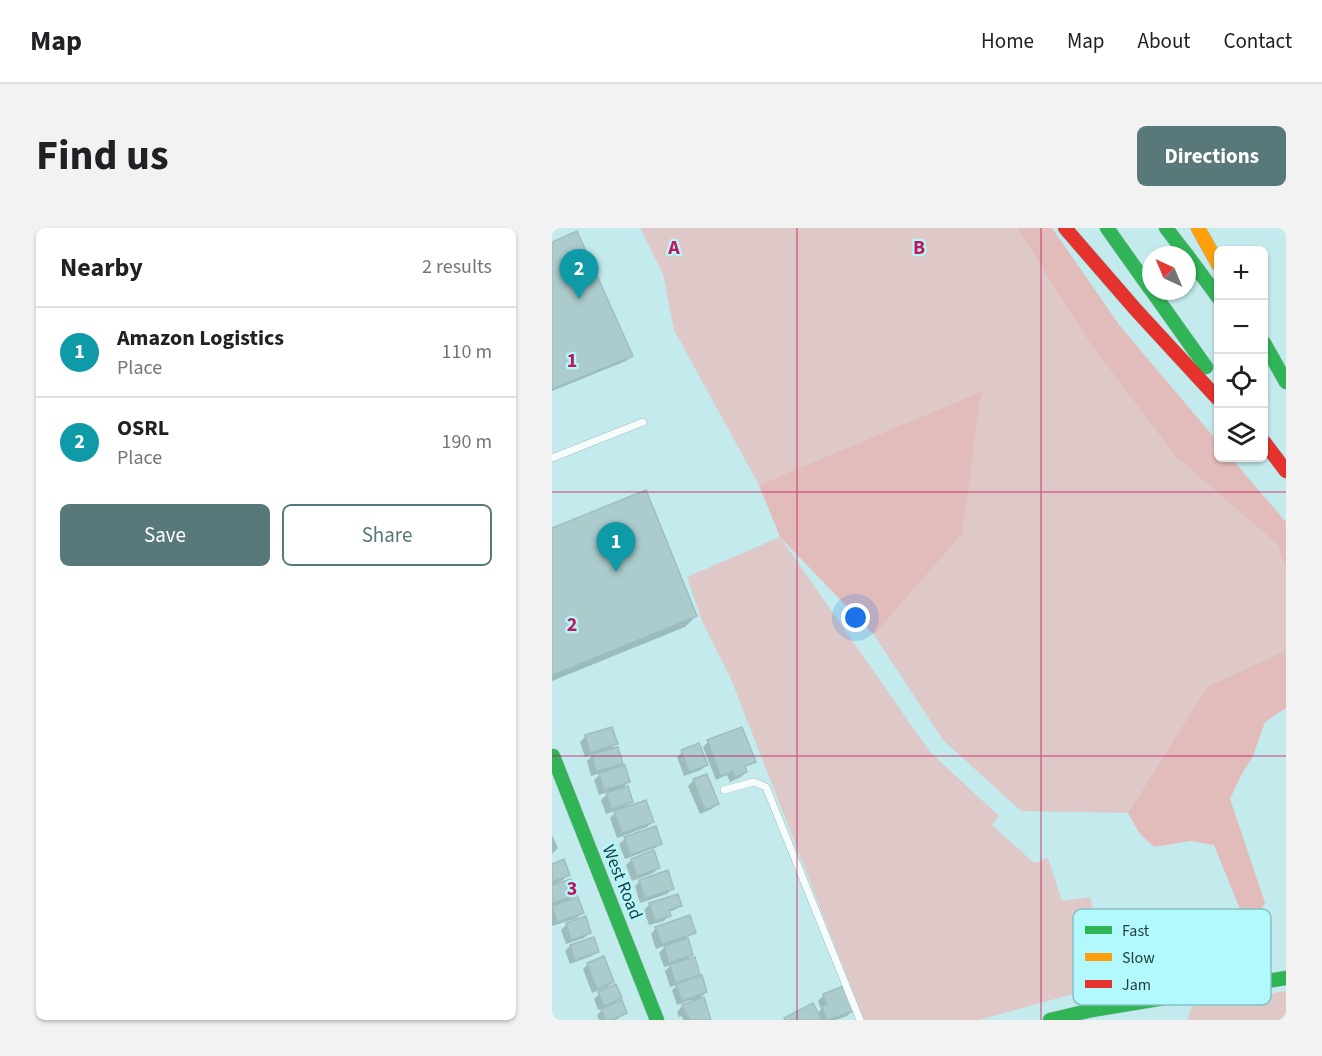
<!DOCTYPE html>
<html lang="en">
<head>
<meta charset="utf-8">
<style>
	:root { --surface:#fff; --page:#f2f2f2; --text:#202124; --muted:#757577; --line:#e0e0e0; --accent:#58787a }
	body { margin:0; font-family:"Source Sans 3",sans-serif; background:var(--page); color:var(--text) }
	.controls { position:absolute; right:18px; top:18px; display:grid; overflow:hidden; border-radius:9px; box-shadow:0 2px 4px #0004 }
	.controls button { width:54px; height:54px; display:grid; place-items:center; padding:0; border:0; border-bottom:2px solid var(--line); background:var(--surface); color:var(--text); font:30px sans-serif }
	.compass { position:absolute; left:590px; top:18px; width:54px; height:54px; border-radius:50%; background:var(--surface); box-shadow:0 2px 4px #0004; rotate:316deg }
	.you { position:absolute; left:304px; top:390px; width:21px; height:21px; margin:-15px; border:4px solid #fff; border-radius:50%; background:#1a73e8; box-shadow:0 0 0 9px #1a73e833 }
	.badge { display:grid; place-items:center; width:39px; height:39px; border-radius:50%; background:var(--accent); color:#fff; font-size:20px; font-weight:700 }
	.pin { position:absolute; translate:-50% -50px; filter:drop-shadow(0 2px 3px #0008) }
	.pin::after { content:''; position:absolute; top:32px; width:21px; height:18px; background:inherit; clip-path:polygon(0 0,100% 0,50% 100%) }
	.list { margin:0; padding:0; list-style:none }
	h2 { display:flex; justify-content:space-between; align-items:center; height:78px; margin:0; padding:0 24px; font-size:26px }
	h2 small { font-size:20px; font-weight:400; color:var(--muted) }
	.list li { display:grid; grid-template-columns:39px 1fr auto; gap:18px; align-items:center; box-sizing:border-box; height:90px; padding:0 24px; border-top:2px solid var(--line) }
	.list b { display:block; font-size:22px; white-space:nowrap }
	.list p { margin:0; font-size:20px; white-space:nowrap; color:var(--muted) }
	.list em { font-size:20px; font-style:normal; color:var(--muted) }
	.actions { display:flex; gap:12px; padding:18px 24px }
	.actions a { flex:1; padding:14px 0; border:2px solid var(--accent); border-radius:9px; text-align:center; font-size:21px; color:var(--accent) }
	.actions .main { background:var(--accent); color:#fff }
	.icon { flex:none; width:33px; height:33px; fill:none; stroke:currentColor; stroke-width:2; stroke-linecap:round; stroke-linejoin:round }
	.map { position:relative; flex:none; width:734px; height:792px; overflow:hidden; border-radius:9px }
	header { display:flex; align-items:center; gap:36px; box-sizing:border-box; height:84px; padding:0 30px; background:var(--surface); border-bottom:2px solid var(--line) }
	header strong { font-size:28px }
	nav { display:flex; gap:33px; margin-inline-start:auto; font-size:21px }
	.intro { display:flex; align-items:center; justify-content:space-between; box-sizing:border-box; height:144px; padding:0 36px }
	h1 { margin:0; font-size:42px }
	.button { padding:15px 27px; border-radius:9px; background:var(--accent); color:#fff; font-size:21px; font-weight:700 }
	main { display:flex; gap:36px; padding:0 36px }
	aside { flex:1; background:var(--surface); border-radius:9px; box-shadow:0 2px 4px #0004 }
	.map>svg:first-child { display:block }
	.green { fill:#dfc8c8 }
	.forest { fill:#e2bbbb }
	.shadow { fill:#0003 }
	.building { fill:#accbcd; stroke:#9fbec0; stroke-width:1.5 }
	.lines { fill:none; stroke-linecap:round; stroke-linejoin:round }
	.lane-casing { stroke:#9ebdbe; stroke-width:8 }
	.fast-casing { stroke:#9ebdbe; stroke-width:15 }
	.slow-casing { stroke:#9ebdbe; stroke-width:15 }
	.jam-casing { stroke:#9ebdbe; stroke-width:15 }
	.lane { stroke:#f6fcfc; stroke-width:7 }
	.fast { stroke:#30b455; stroke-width:14 }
	.slow { stroke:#ff9f0a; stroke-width:14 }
	.jam { stroke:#e5322d; stroke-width:14 }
	.grid { fill:none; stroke:#c2185b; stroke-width:1.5; stroke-opacity:0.55 }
	.labels { text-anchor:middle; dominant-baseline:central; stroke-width:4.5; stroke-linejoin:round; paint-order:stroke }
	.street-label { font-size:18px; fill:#1e3b3d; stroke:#b2f9fd }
	.key { fill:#b2f9fd; stroke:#86c0c3; stroke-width:1.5 }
	.key-label { font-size:16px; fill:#1e3b3d }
	.grid-label { font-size:20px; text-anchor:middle; font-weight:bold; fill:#c2185b; stroke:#b2f9fd; stroke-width:4.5; stroke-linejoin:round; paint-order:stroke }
</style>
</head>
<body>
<header>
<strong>Map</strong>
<nav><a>Home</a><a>Map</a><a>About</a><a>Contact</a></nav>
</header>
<div class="intro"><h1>Find us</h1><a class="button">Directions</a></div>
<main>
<aside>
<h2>Nearby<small>2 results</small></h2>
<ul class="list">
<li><span class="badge" style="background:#0f9aa8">1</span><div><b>Amazon Logistics</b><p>Place</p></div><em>110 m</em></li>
<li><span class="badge" style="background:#0f9aa8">2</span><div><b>OSRL</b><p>Place</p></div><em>190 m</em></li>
</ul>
<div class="actions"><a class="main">Save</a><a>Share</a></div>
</aside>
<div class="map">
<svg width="734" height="792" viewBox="0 0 734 792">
	<rect width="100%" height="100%" fill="#c3eaec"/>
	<!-- green -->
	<path class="green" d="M88,0H465L537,114L623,228L725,316L734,340V422L655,459L576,585L469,583L391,512L322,407L410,306L396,179L207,257L122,102L111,46Z
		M228,309L378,524L447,588L440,597L482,635L496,630L510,673L538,669L543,688L540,692L544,730L525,765L427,792H312L179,451L150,393L135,349Z
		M734,763V792H636L639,779Z"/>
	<!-- forest -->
	<path class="forest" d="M465,0H500L568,98L666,214V230H679L734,294V340L725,316L623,228L537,114Z
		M429,164L410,306L322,407L228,309L207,257Z
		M734,422V480L713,494L700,530L689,547L678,571L713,675L707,684L697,686L688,681L662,617L638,613L602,619L587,605L576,585L655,459Z"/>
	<!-- shadow -->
	<path class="shadow" d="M0,15L79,128L74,133L0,163Z
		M0,302L144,388L133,399L0,453Z
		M59,501L64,516L57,523L70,535L63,542L76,554L68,563L79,574L71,582L100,594L95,599L65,610L58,590L66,582L54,586L49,572L58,563L47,567L42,552L49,545L39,548L35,533L42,526L33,529L28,514L33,509Z
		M156,514L202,533L198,538V534L186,542L198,538L192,540L194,544L189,549L178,554L175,547L164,552L151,519Z
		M130,524L154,537L149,542L132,548L125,529Z
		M142,552L165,576L160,581L148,586L136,558Z
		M0,607L6,620L0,626Z
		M73,611L109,615L103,620L73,631L67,616Z
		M79,632L106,640L101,645L80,653L74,637Z
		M0,637L16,647L11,652L2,656L3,658L23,667L15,675L30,684L25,690L0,698V681L4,676L0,678Z
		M88,653L120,660L115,666L88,675L83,658Z
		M125,668L128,677L123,682L116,684L117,687L112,693L97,697L92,682L97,677Z
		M15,696L38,704L32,710L14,716L9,702Z
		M104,700L142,704L134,710L140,727L133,733L142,730L154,764L144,774L158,792H131L130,788L127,789L125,784L130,778L140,775L139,772L125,777L120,762L126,757L118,759L113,743L119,737L112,739L107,725L115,717L104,721L99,706Z
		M18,718L46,723L40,728L18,736L13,723Z
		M36,736L61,754L55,759L40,765L31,741Z
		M291,760L300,783L295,788L284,792H233L260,777L265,786L269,781L266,773L271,768Z
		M47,766L68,769L59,778L73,785L64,792H47L45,787L53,779L46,782L42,771Z"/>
	<!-- building -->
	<path class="building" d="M25,3L81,128L0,161V14Z
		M94,262L145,388L0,447V300Z
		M60,499L66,516L38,525L33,507Z
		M190,499L204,534L193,538L195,544L183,549L181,543L169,548L155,512Z
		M147,515L156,537L137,544L129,522Z
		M66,519L71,536L44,543L40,526Z
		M73,537L78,554L52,562L47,545Z
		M155,546L167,576L153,582L141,551Z
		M76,558L81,574L59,581L54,565Z
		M94,572L102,594L70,605L62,583Z
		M104,598L110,616L78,627L72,609Z
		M102,622L108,640L85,648L79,631Z
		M12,631L18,647L0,654V636Z
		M116,642L122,661L93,670L87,652Z
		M19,651L25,667L0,675V657Z
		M126,666L130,678L117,682L119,688L103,693L97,675Z
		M26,669L32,685L5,694L0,678Z
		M138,687L144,705L110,716L103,699Z
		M34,688L39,705L19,712L14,695Z
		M42,709L47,724L23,732L18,717Z
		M136,710L141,727L117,735L112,718Z
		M52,728L62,754L45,761L35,735Z
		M143,729L148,747L123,755L118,736Z
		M150,747L155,764L130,773L124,756Z
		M64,756L70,770L52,778L46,764Z
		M292,758L302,783L275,792L270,778L275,777L271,766Z
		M152,769L159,792H138L130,777Z
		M70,772L75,785L60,792H54L49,781Z
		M261,775L270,792H233L232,790Z"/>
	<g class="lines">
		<!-- lane casing -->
		<g class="lane-casing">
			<path id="lane" d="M0,230L91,194
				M172,562L202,554L214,559L308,792"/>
		</g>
		<!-- fast casing -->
		<g class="fast-casing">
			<path id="fast" d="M555,0L599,62
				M614,0L635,27
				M635,27L666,69
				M600,63L654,139
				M712,115L734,154
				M1,528L105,792
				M498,792L540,782L734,750"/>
		</g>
		<!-- slow casing -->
		<g class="slow-casing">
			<path id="slow" d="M646,0L666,36"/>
		</g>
		<!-- jam casing -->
		<g class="jam-casing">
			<path id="jam" d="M513,0L584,82L666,171
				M712,214L734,243"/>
		</g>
		<!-- lane -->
		<use href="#lane" class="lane"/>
		<!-- fast -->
		<use href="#fast" class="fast"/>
		<!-- slow -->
		<use href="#slow" class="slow"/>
		<!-- jam -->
		<use href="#jam" class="jam"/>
	</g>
	<!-- grid -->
	<path class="grid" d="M245,0V792M489,0V792M0,264H734M0,528H734"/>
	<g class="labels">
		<!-- street labels -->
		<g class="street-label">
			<text transform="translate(70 654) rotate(68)">West Road</text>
		</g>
	</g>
	<!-- legend -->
	<rect x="521" y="681" width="198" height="96" rx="9" class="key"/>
	<rect x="533" y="698" width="27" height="8" fill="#30b455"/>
	<rect x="533" y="725" width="27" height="8" fill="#ff9f0a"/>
	<rect x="533" y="752" width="27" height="8" fill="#e5322d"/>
	<g class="key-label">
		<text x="570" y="708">Fast</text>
		<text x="570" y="735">Slow</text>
		<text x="570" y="762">Jam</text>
	</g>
	<g class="grid-label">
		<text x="122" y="26">A</text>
		<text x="367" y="26">B</text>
		<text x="20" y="139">1</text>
		<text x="20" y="403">2</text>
		<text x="20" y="667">3</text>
	</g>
</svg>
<div class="controls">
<button>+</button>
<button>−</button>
<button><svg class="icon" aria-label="locate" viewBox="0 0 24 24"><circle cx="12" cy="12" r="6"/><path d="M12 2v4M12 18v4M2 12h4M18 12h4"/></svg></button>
<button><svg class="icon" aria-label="layers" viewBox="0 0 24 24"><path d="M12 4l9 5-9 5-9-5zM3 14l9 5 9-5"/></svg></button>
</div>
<svg class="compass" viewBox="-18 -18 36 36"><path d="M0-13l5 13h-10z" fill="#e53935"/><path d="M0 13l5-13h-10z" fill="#757577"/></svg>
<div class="you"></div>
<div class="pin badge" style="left:64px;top:344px;background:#0f9aa8">1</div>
<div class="pin badge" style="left:27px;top:71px;background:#0f9aa8">2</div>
</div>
</main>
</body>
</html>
